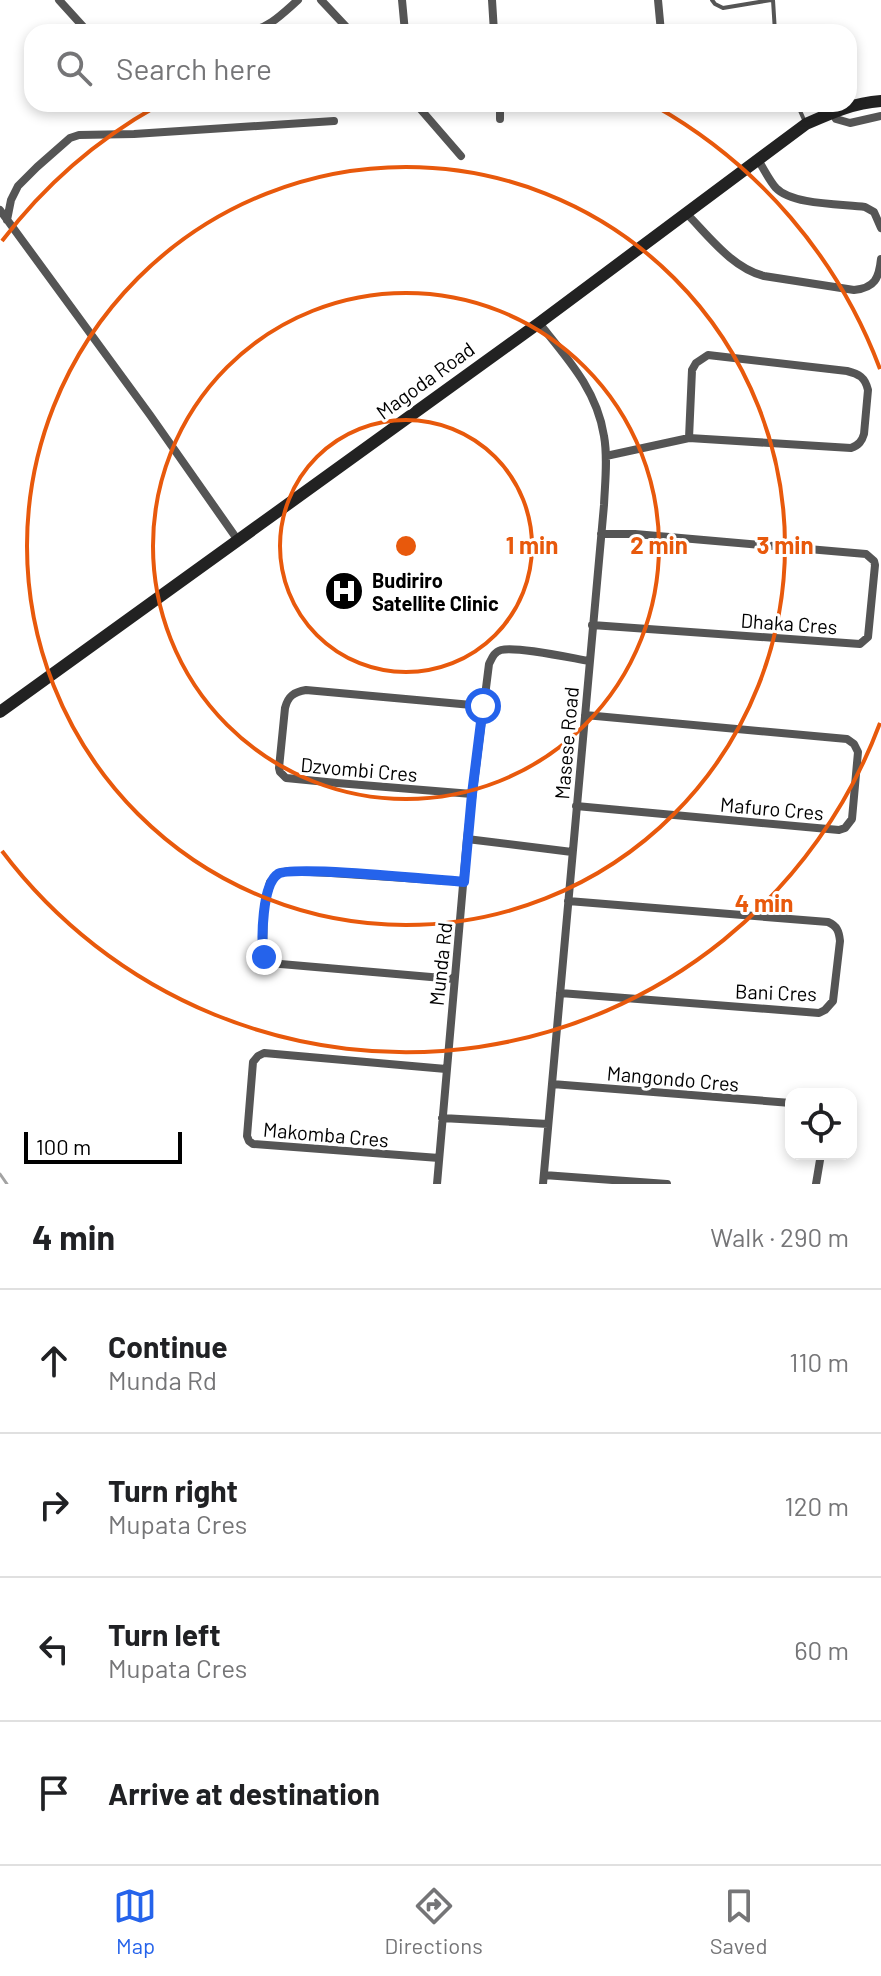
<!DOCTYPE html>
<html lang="en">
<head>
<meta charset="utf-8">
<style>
	:root { --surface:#fff; --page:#f6f6f6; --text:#202124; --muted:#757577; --line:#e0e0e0; --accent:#2563eb }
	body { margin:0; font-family:Barlow,sans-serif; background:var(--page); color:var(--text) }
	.controls { position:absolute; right:24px; bottom:24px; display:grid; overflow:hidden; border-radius:16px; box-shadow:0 4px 12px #0003 }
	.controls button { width:72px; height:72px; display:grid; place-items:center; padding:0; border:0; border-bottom:2px solid var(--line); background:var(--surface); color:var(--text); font:40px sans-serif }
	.scale { position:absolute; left:24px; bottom:20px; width:158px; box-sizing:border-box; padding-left:8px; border:4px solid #000; border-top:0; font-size:22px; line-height:28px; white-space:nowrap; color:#000; -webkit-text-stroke:6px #fff; paint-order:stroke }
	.stop { position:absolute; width:24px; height:24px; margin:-18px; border:6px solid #2563eb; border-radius:50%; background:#fff }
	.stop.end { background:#2563eb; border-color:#fff; box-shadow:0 2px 8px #0008 }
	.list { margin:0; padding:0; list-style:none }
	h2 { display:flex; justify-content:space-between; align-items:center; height:104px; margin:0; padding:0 32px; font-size:34px }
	h2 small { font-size:26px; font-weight:400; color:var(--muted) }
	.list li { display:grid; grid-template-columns:52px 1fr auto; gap:24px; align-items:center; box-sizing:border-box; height:144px; padding:0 32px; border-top:2px solid var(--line) }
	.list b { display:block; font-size:30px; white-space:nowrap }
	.list p { margin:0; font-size:26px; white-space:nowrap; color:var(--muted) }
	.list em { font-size:26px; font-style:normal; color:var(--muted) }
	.icon { flex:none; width:44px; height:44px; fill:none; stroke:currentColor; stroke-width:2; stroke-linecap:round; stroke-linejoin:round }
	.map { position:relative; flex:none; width:881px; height:1184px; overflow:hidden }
	.search { position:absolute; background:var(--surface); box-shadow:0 4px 12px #0003; left:24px; right:24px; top:24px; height:88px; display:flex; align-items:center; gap:20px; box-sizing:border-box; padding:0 28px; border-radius:24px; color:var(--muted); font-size:30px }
	.sheet { height:680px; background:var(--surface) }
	nav { display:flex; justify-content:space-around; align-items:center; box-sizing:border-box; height:112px; border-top:2px solid var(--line); background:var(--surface); font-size:22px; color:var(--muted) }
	nav a { display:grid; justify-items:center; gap:4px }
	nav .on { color:var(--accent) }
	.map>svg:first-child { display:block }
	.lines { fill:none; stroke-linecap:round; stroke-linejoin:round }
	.stream { stroke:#a3a3a3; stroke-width:3 }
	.lane { stroke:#555; stroke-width:4 }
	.street { stroke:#555; stroke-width:8 }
	.secondary { stroke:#222; stroke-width:12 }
	.route { stroke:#2563eb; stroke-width:10 }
	.ring { fill:none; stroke:#e8590c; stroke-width:4 }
	.labels { text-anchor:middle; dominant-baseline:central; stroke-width:6; stroke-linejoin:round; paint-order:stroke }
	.street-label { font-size:20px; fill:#000; stroke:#fff }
	.poi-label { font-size:20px; font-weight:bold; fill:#000; stroke:#fff; text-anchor:start }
	.centre { fill:#e8590c; stroke:#fff; stroke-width:4 }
	.ring-label { font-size:24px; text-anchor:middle; font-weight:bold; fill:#e8590c; stroke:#fff; stroke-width:6; stroke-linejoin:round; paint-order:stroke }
</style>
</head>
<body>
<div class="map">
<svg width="881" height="1184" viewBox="0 0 881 1184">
	<rect width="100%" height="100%" fill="#fff"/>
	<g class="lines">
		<!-- stream -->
		<path class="stream" d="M0,1174L7,1184"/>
		<!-- lane -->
		<path class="lane" d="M712,0L715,4L723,8L771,0
			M773,0L775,32
			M797,104L805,122"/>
		<!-- street -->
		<path class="street" d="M59,0L88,32
			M321,0L351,32
			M402,0L405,32
			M492,0L494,32
			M658,0L661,32
			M248,32C269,28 282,14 298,0
			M416,104L461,156
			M500,104V119
			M832,112L836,119L850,123L881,116
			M758,160C764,169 769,180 776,188C792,205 842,204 865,207L874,212L881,228
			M0,210L150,415L237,539
			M686,213C709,236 732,268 764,276L854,290C875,288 879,278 881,259
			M7,220L11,200L18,186L37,167L70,138L79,135L134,134L334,121
			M539,323C567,358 597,390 604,436C608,458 605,482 604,505L543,1184
			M606,456L689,438L851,448C859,445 862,441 864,434L868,390C865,377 859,374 847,371L708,355L696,363L692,370L689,438
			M592,625L860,644L868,637L875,565L874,561L866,554L635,534H601
			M472,794L337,783L286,778L280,772L279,768L285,708C288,696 294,692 306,690L483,706
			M576,806L839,830L845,828L852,819L858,752L854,744L847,739L585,715
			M467,839L572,852
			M454,979L269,963L265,961L263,953L264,907L270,882L279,873L289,871L331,873L464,882
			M560,993L819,1013L825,1010L833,1001L840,941C839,931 837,926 828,922L568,901
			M552,1084L791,1103
			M442,1118L548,1124
			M439,1158L253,1144L249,1141L247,1136L253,1062L258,1056L264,1053L446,1069
			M544,1175L667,1184
			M437,1184L467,839L489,664C492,658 494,652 501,650C516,646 571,658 589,661
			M816,1184L821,1154"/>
		<!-- secondary -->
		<path class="secondary" d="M0,712L539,323L806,124C831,113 853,103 881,101"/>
	</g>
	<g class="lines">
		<!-- route -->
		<path class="route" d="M264,957C261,940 262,884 278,874C290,865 438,880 464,882L472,794L483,706"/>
	</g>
	<!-- distance rings -->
	<g class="ring">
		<circle cx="406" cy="546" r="126"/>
		<circle cx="406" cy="546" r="253"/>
		<circle cx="406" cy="546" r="379"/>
		<path d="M880 723A506 506 0 0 1 2 851M2 241A506 506 0 0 1 157 106M655 106A506 506 0 0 1 880 369"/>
	</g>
	<!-- icons -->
	<defs>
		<g id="hospital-disc" transform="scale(2)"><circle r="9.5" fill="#000" stroke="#fff"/><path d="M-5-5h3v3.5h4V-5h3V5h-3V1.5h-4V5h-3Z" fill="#fff"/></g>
	</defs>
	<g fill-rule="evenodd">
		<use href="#hospital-disc" x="344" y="591"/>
	</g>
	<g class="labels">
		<!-- street labels -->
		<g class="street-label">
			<text transform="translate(425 380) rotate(-36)">Magoda Road</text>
			<text transform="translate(789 623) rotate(4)">Dhaka Cres</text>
			<text transform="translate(566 743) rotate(-85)">Masese Road</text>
			<text transform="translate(359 769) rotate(5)">Dzvombi Cres</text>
			<text transform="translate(772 808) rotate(5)">Mafuro Cres</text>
			<text transform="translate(440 964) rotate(-84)">Munda Rd</text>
			<text transform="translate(776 992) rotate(2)">Bani Cres</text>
			<text transform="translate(673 1078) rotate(5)">Mangondo Cres</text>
			<text transform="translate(326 1134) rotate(5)">Makomba Cres</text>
		</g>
		<!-- poi labels -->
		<g class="poi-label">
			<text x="372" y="580">Budiriro<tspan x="372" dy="23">Satellite Clinic</tspan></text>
		</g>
	</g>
	<circle cx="406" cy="546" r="12" class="centre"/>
	<g class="ring-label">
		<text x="532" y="554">1 min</text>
		<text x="659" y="554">2 min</text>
		<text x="785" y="554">3 min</text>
		<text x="764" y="912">4 min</text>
	</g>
</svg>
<div class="controls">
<button><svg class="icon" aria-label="locate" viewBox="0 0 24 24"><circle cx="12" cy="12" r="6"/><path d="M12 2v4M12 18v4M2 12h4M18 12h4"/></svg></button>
</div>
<div class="scale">100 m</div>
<div class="stop" style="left:483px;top:706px"></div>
<div class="stop end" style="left:264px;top:957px"></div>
<div class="search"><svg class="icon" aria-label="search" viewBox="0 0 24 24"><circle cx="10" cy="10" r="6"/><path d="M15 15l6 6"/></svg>Search here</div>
</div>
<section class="sheet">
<h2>4 min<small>Walk · 290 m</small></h2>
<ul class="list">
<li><svg class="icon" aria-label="ahead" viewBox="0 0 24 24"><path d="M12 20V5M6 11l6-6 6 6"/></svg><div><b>Continue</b><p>Munda Rd</p></div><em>110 m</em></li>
<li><svg class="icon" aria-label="right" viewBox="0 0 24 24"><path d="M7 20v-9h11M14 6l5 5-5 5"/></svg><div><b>Turn right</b><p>Mupata Cres</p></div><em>120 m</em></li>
<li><svg class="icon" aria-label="left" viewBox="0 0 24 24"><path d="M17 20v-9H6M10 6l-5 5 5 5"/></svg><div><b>Turn left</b><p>Mupata Cres</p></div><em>60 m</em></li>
<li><svg class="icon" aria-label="arrive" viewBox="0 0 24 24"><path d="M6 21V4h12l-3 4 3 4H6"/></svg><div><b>Arrive at destination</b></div></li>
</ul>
</section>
<nav>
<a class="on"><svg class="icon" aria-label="map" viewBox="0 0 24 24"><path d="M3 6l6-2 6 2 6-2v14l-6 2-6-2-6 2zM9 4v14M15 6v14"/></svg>Map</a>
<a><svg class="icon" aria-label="directions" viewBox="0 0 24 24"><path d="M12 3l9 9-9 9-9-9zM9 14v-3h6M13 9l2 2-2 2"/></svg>Directions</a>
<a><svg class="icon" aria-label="saved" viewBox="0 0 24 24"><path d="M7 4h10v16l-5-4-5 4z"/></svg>Saved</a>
</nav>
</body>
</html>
